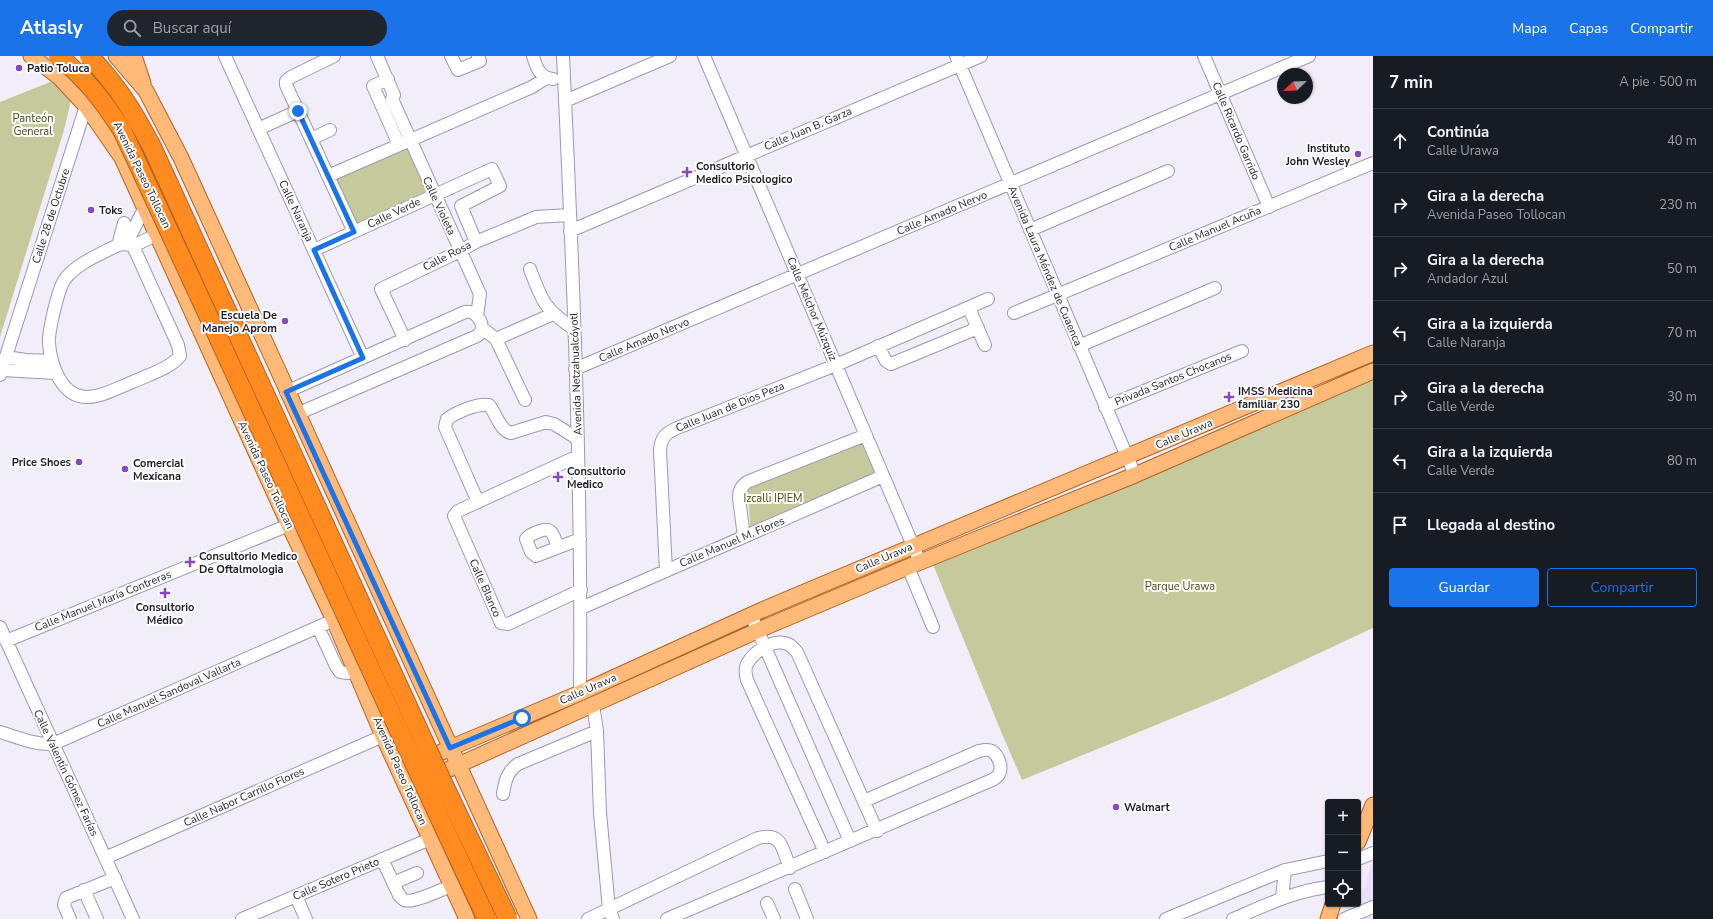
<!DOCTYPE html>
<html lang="es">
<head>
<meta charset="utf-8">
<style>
	:root { --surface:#171b24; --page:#20242c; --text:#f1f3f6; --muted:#9ea1a6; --line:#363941; --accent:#1a73e8 }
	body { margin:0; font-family:"Nunito Sans",sans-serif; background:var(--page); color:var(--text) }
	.controls { position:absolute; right:12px; bottom:12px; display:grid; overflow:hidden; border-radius:4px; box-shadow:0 1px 3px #0004 }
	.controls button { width:36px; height:36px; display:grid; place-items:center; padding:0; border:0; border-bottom:1px solid var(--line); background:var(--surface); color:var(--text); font:20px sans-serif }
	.compass { position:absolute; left:1277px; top:12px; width:36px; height:36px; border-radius:50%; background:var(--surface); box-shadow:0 1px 3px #0004; rotate:247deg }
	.stop { position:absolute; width:12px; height:12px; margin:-9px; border:3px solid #1a73e8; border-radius:50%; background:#fff }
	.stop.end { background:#1a73e8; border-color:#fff; box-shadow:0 1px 4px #0008 }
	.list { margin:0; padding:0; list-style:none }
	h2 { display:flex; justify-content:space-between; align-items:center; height:52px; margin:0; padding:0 16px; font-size:17px }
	h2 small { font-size:13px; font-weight:400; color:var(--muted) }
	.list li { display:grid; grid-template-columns:26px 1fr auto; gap:12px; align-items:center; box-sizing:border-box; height:64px; padding:0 16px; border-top:1px solid var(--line) }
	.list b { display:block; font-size:15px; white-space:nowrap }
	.list p { margin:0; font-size:13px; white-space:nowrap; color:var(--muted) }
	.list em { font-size:13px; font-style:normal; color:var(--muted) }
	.actions { display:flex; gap:8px; padding:12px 16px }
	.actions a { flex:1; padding:9px 0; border:1px solid var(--accent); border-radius:4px; text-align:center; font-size:14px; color:var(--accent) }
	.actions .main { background:var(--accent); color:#fff }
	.icon { flex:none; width:22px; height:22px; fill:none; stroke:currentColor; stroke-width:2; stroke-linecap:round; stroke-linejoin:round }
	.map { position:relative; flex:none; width:1373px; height:863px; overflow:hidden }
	header { display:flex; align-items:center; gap:24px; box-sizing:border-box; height:56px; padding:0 20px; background:var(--accent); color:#fff }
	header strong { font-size:19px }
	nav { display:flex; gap:22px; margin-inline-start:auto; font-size:14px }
	.search { width:280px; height:36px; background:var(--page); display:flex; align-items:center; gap:10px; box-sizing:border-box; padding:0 14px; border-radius:22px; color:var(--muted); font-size:15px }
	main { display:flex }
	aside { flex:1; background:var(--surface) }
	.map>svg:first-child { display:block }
	.built { fill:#e8e1fe }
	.green { fill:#c6c99c }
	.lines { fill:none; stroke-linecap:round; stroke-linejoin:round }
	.minor-casing { stroke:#9e97b3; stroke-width:14 }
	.major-casing { stroke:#b16423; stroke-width:17 }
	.minor { stroke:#fff; stroke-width:12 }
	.major { stroke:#ffb979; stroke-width:15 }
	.highway-bridge-casing { stroke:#b16423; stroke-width:20; stroke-linecap:butt }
	.highway-bridge { stroke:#ff8a20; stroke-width:18 }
	.route { stroke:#1a73e8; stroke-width:5 }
	.poi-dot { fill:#8649bf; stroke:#fefefe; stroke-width:1.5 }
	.labels { text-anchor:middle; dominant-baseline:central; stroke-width:4; stroke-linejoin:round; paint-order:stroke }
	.poi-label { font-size:11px; font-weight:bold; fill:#211e28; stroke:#fefefe; text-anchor:start }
	.park-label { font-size:11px; fill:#484a0e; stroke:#fefefe }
	.street-label { font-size:11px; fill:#211e28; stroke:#fefefe }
</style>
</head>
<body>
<header>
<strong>Atlasly</strong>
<div class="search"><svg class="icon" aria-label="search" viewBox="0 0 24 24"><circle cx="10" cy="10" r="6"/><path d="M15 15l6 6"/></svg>Buscar aquí</div>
<nav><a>Mapa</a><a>Capas</a><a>Compartir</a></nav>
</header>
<main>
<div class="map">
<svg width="1373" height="863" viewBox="0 0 1373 863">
	<rect width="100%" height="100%" fill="#f1eefa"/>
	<!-- built -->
	<path class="built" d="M1373,803V863H1354L1362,838Z"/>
	<!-- green -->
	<path class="green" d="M55,24L72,40L64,74L0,281V46Z
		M408,92L428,136L356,168L337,123Z
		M1373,320V572L1229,639L1022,724L1000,673L932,506Z
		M866,379L883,420L751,478L747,426Z"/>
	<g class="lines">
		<!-- minor casing -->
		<g class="minor-casing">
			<path id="minor" d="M225,0L363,302
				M334,0L291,21L286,25V29L354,176
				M377,0L394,39L392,43L480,238L477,260
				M451,0L458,14L480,5L478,0
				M533,0C536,11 540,22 553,23
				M563,0C573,212 582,425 580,637
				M704,0L920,506
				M956,0L1135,419
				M1204,0L1269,151
				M388,23L373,30L399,89
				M565,45L670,0
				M258,73L298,55
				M311,83L330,74
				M328,120L532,31L546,22
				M1030,174L1168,115
				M570,175L981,0
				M126,188L133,190L178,289L180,300C169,313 150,318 135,325C119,331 103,341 86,341C61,340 51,309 49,288C48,276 58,233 65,223C77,207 101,198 118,189Z
				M126,188L144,153
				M118,189L124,167
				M133,190L156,179
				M314,194L492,113L500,130L461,150L476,186
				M530,213C542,245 544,253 574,273
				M969,252L985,289
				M1014,257L1373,107
				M482,272L496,283L553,258
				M496,283L525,344
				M405,284L381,233L460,195L476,186L536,161L570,159
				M878,290L886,305L891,308L978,272
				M1079,290L1215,232
				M6,301L26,304L52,305
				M575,313L1309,0
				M2,314L56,317
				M0,319L86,50L99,6
				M286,336L465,256C478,253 488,273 477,280L297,358
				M1105,351L1242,295
				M578,400L458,455L454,460L501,567L508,568L581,534
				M478,446L445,371L447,363C457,356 477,347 489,349C496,357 500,375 511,377L546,366L554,368L578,383
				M744,481L739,442C739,434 741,431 747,426L866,379
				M558,491C553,479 553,469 537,476C533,478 529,479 526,483L531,496L536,500L580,483
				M908,511L933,571
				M666,515L660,394C661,381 666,377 677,372L836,309L988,243
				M581,552L883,420
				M751,559L850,785
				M0,571L133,863
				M318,571L336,610L340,616L348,617L356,614
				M6,585L289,469
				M593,649L597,675L600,757L609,853L613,863
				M0,676C17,681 34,689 53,688L334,564
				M503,738C505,725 507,716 518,708L597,675
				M825,796L747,624C746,619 744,613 747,608C754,595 775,581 790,589C792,591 795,594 797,596L877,775
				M105,802L383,680
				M382,803L399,839C400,840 403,844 404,844C413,848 442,833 451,830
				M1358,803L1373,797
				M393,827L417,817
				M795,833L807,863
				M84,834L97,863
				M296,840L306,863
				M1282,842L1285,814
				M767,847L774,863
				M70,863L64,849L66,842L115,822
				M242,863L430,783
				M588,863L758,782C783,776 782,793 790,812
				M667,863L992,724C994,723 998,720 999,718C1003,711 998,699 992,695C988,693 983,694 979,695L864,745
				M1166,863L1285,814L1328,805
				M1233,863C1264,850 1294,835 1328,831
				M1344,863L1373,851"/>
		</g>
		<!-- major casing -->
		<g class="major-casing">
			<path id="major" d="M31,0L59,21L86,50L122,102L289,469L334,564L383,680L467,863
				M116,0L146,35L181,102L529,863
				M134,0L143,27
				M400,716L450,692L580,637L762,554L1373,297
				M407,732L768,570L908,511L1135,419L1373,315
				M1358,786L1373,749
				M1328,863L1333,848"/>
		</g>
		<!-- minor -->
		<use href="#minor" class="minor"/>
		<!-- major -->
		<use href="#major" class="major"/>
		<!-- highway-bridge casing -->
		<g class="highway-bridge-casing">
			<path id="highway-bridge" d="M58,0C85,21 104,46 122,74C245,336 363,601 487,863
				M89,0C117,29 133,55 152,91L443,727L508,863"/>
		</g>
		<!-- highway-bridge -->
		<use href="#highway-bridge" class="highway-bridge"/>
	</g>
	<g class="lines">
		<!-- route -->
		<path class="route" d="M298,55L354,176L314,194L363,302L286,336L450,692L522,662"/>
	</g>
	<!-- markers -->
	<g class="poi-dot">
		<circle cx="19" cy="12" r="4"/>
		<circle cx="1358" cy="98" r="4"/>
		<path d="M685 110h4v4h4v4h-4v4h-4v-4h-4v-4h4z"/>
		<circle cx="91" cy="154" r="4"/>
		<circle cx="285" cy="265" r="4"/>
		<path d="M1227 335h4v4h4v4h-4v4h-4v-4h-4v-4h4z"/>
		<circle cx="79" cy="406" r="4"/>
		<circle cx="125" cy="413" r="4"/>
		<path d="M556 415h4v4h4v4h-4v4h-4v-4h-4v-4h4z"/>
		<path d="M188 500h4v4h4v4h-4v4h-4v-4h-4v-4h4z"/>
		<path d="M163 531h4v4h4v4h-4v4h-4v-4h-4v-4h4z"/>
		<circle cx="1116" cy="751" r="4"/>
	</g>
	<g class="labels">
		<!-- poi labels -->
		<g class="poi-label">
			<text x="27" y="12">Patio Toluca</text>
			<text x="1350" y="92" text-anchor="end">Instituto<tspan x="1350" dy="13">John Wesley</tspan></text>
			<text x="696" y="110">Consultorio<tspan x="696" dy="13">Medico Psicologico</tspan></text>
			<text x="99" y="154">Toks</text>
			<text x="277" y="259" text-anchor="end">Escuela De<tspan x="277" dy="13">Manejo Aprom</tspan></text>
			<text x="1238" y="335">IMSS Medicina<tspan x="1238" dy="13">familiar 230</tspan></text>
			<text x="71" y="406" text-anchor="end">Price Shoes</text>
			<text x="133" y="407">Comercial<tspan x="133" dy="13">Mexicana</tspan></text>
			<text x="567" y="415">Consultorio<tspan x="567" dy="13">Medico</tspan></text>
			<text x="199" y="500">Consultorio Medico<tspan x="199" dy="13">De Oftalmologia</tspan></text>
			<text x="165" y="551" text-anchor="middle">Consultorio<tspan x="165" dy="13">Médico</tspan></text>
			<text x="1124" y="751">Walmart</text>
		</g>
		<!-- park labels -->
		<g class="park-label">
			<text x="33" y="62">Panteón<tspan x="33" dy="13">General</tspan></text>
			<text x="773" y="442">Izcalli IPIEM</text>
			<text x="1180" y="530">Parque Urawa</text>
		</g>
		<!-- street labels -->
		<g class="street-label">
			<text transform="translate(808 73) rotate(-23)">Calle Juan B. Garza</text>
			<text transform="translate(1236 75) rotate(67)">Calle Ricardo Garrido</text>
			<text transform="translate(142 119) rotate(64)">Avenida Paseo Tollocan</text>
			<text transform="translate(439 150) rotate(65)">Calle Violeta</text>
			<text transform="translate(296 155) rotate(65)">Calle Naranja</text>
			<text transform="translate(394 157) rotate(-25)">Calle Verde</text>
			<text transform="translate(942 157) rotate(-23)">Calle Amado Nervo</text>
			<text transform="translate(51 160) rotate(-72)">Calle 28 de Octubre</text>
			<text transform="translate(1215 173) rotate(-23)">Calle Manuel Acuña</text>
			<text transform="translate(447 200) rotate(-27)">Calle Rosa</text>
			<text transform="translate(1045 210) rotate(67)">Avenida Laura Méndez de Cuaenca</text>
			<text transform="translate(812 253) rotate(67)">Calle Melchor Múzquiz</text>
			<text transform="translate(644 284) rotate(-23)">Calle Amado Nervo</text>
			<text transform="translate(576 318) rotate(-92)">Avenida Netzahualcóyotl</text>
			<text transform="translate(1173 323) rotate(-22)">Privada Santos Chocanos</text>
			<text transform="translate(730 351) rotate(-22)">Calle Juan de Dios Peza</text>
			<text transform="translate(1184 378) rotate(-23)">Calle Urawa</text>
			<text transform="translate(266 419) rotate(65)">Avenida Paseo Tollocan</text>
			<text transform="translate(732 486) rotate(-23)">Calle Manuel M. Flores</text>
			<text transform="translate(884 502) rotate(-23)">Calle Urawa</text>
			<text transform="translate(485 532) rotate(66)">Calle Blanco</text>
			<text transform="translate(103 545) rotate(-22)">Calle Manuel María Contreras</text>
			<text transform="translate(588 633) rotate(-24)">Calle Urawa</text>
			<text transform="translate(169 637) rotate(-24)">Calle Manuel Sandoval Vallarta</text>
			<text transform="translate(400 715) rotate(66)">Avenida Paseo Tollocan</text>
			<text transform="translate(66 717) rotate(65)">Calle Valentín Gómez Farías</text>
			<text transform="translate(244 741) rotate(-24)">Calle Nabor Carrillo Flores</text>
			<text transform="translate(336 823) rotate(-23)">Calle Sotero Prieto</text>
		</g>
	</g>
</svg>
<div class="controls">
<button>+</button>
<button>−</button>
<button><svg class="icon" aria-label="locate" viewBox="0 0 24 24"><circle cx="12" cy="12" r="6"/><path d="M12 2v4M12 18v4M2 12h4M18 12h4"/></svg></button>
</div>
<svg class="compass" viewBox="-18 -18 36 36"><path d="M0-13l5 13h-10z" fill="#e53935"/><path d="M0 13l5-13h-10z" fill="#9ea1a6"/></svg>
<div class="stop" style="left:522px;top:662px"></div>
<div class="stop end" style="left:298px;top:55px"></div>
</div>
<aside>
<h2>7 min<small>A pie · 500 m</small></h2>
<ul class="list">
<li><svg class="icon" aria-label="ahead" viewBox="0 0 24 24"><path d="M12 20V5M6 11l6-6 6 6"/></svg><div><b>Continúa</b><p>Calle Urawa</p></div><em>40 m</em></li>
<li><svg class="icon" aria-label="right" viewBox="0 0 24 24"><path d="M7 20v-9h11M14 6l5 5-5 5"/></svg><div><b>Gira a la derecha</b><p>Avenida Paseo Tollocan</p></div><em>230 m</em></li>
<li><svg class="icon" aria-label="right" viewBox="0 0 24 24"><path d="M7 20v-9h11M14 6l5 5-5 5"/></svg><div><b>Gira a la derecha</b><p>Andador Azul</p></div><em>50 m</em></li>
<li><svg class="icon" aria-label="left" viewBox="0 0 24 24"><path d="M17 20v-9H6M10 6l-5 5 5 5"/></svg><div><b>Gira a la izquierda</b><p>Calle Naranja</p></div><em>70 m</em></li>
<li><svg class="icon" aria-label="right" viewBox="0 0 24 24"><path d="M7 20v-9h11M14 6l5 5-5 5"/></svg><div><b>Gira a la derecha</b><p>Calle Verde</p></div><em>30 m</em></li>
<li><svg class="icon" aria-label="left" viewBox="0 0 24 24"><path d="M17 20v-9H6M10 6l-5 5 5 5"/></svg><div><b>Gira a la izquierda</b><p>Calle Verde</p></div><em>80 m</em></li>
<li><svg class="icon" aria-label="arrive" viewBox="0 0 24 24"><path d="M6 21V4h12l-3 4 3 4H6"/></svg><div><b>Llegada al destino</b></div></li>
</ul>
<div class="actions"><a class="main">Guardar</a><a>Compartir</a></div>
</aside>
</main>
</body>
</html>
